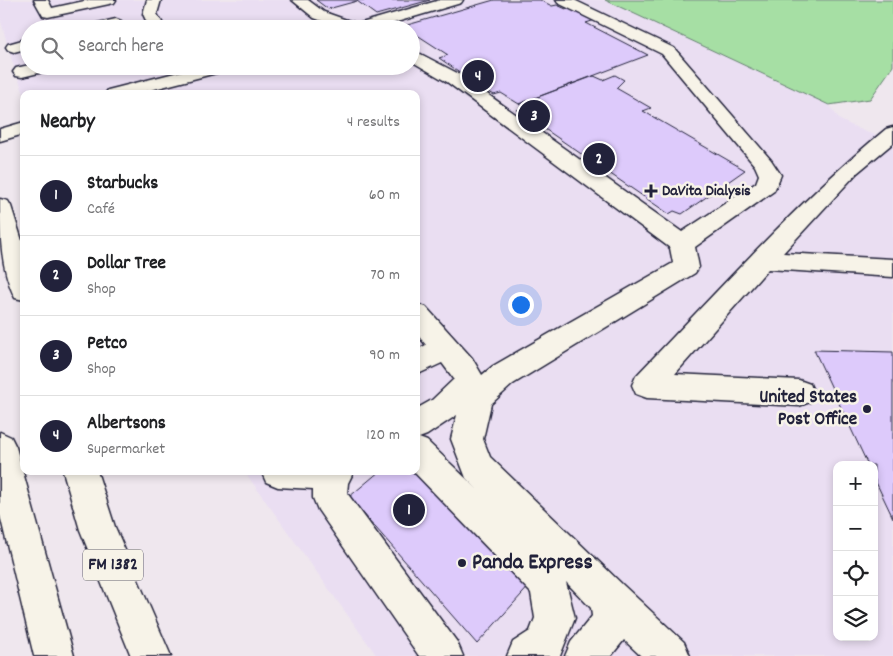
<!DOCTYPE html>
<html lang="en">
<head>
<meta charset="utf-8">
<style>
	:root { --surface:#fff; --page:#f6f6f6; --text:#202124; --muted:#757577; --line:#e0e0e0; --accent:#22223b }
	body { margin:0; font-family:Dekko,sans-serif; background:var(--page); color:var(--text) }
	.controls { position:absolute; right:15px; bottom:15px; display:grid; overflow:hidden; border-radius:10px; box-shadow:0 2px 8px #0003 }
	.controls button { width:45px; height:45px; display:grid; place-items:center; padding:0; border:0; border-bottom:1px solid var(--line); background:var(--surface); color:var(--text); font:25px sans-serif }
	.you { position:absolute; left:520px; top:304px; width:18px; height:18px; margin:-12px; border:4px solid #fff; border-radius:50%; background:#1a73e8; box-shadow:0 0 0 8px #1a73e833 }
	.badge { display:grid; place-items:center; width:32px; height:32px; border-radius:50%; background:var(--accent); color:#fff; font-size:16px; font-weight:700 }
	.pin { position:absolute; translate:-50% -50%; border:2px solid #fff; box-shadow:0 1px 5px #0006 }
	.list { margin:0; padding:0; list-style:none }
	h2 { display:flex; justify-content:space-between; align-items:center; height:65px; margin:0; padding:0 20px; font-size:21px }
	h2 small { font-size:16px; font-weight:400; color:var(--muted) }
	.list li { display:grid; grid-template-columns:32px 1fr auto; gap:15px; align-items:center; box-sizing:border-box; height:80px; padding:0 20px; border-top:1px solid var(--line) }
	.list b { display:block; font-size:19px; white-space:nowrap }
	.list p { margin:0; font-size:16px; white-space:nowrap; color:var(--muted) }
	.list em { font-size:16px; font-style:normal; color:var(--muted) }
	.icon { flex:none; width:28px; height:28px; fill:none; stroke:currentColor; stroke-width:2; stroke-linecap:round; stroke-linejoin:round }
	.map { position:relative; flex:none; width:893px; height:656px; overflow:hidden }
	.search { position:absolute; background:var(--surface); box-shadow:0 2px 8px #0003; left:20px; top:20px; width:400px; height:55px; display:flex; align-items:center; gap:12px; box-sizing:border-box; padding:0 18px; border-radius:28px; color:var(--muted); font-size:19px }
	.panel { position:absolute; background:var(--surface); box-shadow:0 2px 8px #0003; left:20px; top:90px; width:400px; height:385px; border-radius:10px }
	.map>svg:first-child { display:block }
	.built { fill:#eadef2; fill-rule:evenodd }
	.green { fill:#a6dfa4; stroke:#648070 }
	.building { fill:#ddcafb; stroke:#22223b }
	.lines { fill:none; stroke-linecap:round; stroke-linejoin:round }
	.minor-casing { stroke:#22223b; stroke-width:3 }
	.major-casing { stroke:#22223b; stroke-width:3 }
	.minor { fill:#f7f3e8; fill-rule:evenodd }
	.major { fill:#f7f3e8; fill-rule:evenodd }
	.poi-dot { fill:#22223b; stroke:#f7f3e8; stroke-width:2 }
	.labels { text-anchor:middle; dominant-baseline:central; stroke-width:5; stroke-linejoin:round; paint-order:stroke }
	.far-poi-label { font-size:16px; font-weight:bold; fill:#22223b; stroke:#f7f3e8; text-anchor:start }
	.shield { fill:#f7f3e8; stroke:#62616f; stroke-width:1 }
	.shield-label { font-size:18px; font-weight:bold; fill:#22223b }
	.poi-label { font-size:19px; font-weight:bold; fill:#22223b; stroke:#f7f3e8; text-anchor:end }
	.near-poi-label { font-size:22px; font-weight:bold; fill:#22223b; stroke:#f7f3e8; text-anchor:start }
</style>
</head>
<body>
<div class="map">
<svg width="893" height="656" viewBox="0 0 893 656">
	<rect width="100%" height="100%" fill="#efe7ee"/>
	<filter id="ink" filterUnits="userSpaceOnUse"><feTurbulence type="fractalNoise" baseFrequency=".02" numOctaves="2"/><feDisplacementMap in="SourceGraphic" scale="10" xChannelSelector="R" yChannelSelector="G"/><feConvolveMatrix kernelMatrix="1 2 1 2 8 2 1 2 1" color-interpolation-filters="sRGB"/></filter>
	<g filter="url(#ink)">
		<!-- built -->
		<path class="built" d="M0,0H605L829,105L840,120L866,132L893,140V656H377L244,471H416V94H24L12,61L0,18ZM29,29H411V66H29ZM837,465H874V637H837Z"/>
		<!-- green -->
		<path class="green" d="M605,0H893V66L870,99L829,105Z"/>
		<!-- building -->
		<path class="building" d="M316,0H430L376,15L357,1L328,9Z
			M494,0H540L552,6L557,5L566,9L573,7L598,19L586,23L648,55L519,104L501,93L494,95L462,75H464L439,58L448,55L411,31V29L404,26Z
			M615,75L624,80L616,88L651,108L643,111L745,170L682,214L674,211L669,214L517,110L523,108L519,104L594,76L603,80Z
			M814,350L893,352V518L874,478V465H868Z
			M380,471H416L531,584L477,644L349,497Z"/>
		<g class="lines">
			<!-- minor casing -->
			<g class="minor-casing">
				<path id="minor" d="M34,0H48L52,8L89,0H116L114,3L48,17L43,16Z
					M147,0H161L157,14L166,29H150L143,14Z
					M292,0H308L324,12L358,24L440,0H463L461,3L373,29H344L314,18Z
					M556,0H574L674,48L771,160L781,175L774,191L695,247L699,267L695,273L513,384L491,404L483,439L490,457L624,586L684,642L690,656H641L624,640L611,656H565L571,642L592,616L591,608L566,582L575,618L560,656H507L513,642L530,631L535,618L531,593L413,471H416V409L432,400L454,379L442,363L416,375V350L426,345L416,333V304L426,307L472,358L482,375L493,366L673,263L670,248L447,82L411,61V49L459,74L682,232L756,183L759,175L755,166L662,54L558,3ZM457,415L451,439L466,478L478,490L427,441L419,438L427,435Z
					M116,19L121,21L128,29H82L85,26Z
					M29,38V48L14,52L8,50L6,47L8,44Z
					M29,65V66H53L51,70L22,77L16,76L13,72L16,68Z
					M202,66H230L228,70L135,94H105L108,90Z
					M24,122V134L0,141V129Z
					M893,127V143L857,173L783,253L893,259V277L768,269L675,374L799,380L810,384L814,393L810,402L799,406L647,398L636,394L632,385L636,376C717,292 796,203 886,129Z
					M261,471H354L348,483L347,493L457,642L463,656H419L318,510L313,498V489L278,487L266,482Z"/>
			</g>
			<!-- major casing -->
			<g class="major-casing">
				<path id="major" d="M0,199L8,201L11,206L24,247V300L15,298C0,268 0,232 0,199Z
					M0,432L11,437L16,447L74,656H34L0,515Z
					M63,471H97L115,527L171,656H131L80,530Z"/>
			</g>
			<!-- minor -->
			<use href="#minor" class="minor"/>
			<!-- major -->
			<use href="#major" class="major"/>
		</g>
	</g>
	<!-- markers -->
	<g class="poi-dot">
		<path d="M648.5 183.5h5v5h5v5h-5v5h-5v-5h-5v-5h5z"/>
		<circle cx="867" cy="409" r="5"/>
		<circle cx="462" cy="563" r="5"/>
	</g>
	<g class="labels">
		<!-- far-poi labels -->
		<g class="far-poi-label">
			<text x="662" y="191">DaVita Dialysis</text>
		</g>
		<!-- shield labels -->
		<rect class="shield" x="83" y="549.5" width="60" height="31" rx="4"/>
		<g class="shield-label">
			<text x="113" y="565">FM 1382</text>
		</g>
		<!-- poi labels -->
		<g class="poi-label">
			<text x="857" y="398">United States<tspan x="857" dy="22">Post Office</tspan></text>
		</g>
		<!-- near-poi labels -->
		<g class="near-poi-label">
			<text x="472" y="563">Panda Express</text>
		</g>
	</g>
</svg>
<div class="controls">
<button>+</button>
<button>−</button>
<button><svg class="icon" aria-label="locate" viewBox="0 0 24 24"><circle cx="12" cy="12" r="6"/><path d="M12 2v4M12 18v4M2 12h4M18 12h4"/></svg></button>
<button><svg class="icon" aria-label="layers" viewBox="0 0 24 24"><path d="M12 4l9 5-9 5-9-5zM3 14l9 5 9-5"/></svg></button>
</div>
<div class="you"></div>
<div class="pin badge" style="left:409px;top:510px">1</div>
<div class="pin badge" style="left:599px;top:159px">2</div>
<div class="pin badge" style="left:534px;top:116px">3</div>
<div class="pin badge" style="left:478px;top:76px">4</div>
<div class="search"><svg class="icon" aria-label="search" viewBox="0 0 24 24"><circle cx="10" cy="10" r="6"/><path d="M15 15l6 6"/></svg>Search here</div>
<section class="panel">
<h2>Nearby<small>4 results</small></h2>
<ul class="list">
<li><span class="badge">1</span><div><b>Starbucks</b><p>Café</p></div><em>60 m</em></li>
<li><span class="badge">2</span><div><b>Dollar Tree</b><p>Shop</p></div><em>70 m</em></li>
<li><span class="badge">3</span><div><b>Petco</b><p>Shop</p></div><em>90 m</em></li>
<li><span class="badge">4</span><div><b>Albertsons</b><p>Supermarket</p></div><em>120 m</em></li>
</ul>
</section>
</div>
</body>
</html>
